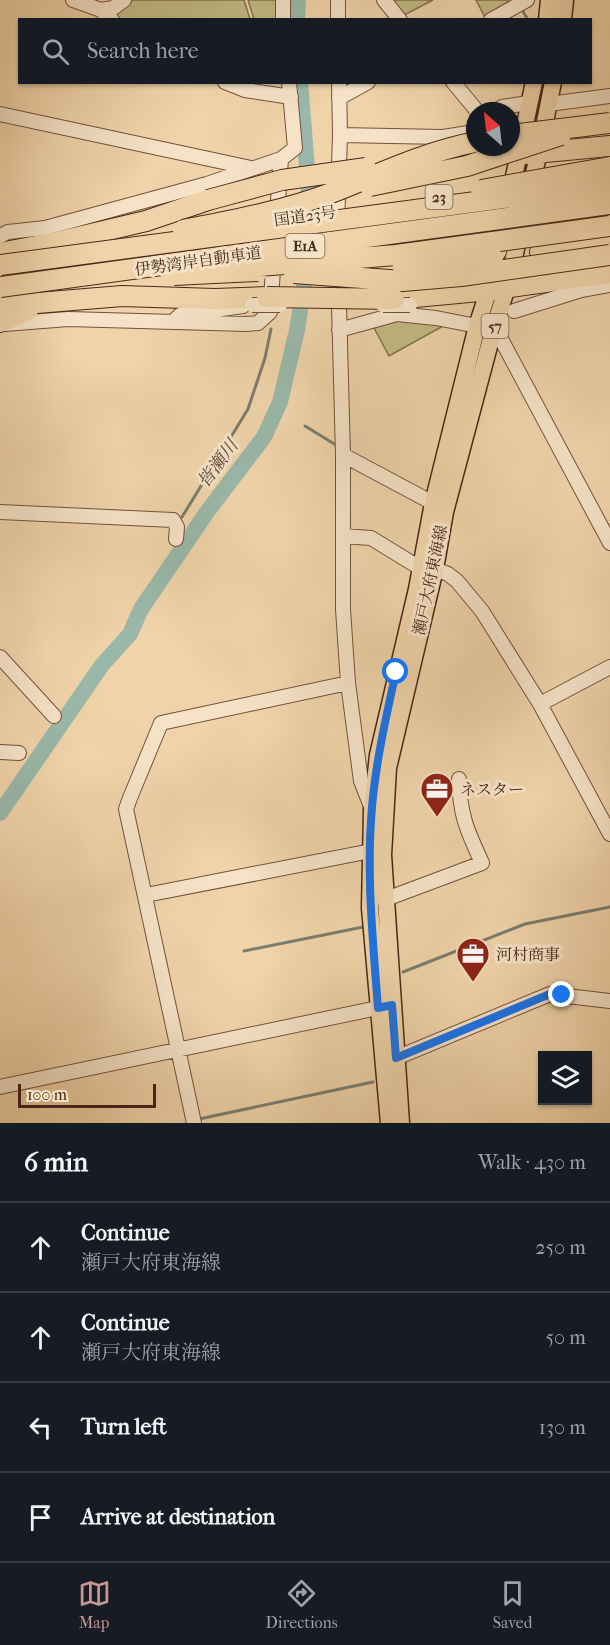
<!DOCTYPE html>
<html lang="en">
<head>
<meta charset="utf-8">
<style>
	:root { --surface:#171b24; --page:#20242c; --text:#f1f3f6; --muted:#9ea1a6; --line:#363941; --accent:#c59692 }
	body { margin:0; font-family:"IM FELL French Canon","Noto Serif JP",serif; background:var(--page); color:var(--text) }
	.controls { position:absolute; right:18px; bottom:18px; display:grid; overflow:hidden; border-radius:0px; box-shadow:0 2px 4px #0004 }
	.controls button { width:54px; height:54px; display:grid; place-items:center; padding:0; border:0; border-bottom:2px solid var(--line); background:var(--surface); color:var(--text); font:30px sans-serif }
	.compass { position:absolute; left:466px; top:102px; width:54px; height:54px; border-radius:50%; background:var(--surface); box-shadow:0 2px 4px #0004; rotate:332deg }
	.scale { position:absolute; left:18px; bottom:15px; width:138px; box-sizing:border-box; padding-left:6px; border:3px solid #4b2618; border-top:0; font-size:16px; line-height:21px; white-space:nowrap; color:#4b2618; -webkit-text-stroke:4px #f5e2c7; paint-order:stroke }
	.stop { position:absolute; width:18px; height:18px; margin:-14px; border:4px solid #1a73e8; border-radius:50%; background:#fff }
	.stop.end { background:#1a73e8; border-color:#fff; box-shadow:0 2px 6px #0008 }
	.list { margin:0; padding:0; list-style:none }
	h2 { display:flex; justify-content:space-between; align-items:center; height:78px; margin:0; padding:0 24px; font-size:26px }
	h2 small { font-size:20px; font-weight:400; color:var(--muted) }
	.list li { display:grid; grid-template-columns:39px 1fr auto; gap:18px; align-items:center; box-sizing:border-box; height:90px; padding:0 24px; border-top:2px solid var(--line) }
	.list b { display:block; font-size:22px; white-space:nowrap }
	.list p { margin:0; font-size:20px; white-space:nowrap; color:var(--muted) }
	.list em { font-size:20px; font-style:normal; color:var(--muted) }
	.icon { flex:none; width:33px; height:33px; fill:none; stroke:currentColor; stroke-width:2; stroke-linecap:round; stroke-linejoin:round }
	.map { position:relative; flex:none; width:610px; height:1123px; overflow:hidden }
	.search { position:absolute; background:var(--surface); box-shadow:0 2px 4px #0004; left:18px; right:18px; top:18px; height:66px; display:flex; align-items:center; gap:15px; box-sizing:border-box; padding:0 21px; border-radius:0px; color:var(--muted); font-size:22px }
	.sheet { height:438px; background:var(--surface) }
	nav { display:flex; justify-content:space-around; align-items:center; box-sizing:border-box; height:84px; border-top:2px solid var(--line); background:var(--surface); font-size:16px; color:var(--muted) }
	nav a { display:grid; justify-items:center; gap:3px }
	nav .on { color:var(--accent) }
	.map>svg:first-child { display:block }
	.green { fill:#c1ba83; stroke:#86704e; stroke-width:1.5 }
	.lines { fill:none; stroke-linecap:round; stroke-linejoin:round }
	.stream { stroke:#7a7e6f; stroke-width:3 }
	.river { stroke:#9ab8a9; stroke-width:16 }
	.minor-casing { stroke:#74513c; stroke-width:16 }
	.major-casing { stroke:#4b2618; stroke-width:19 }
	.highway-casing { stroke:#4b2618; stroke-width:22 }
	.minor { stroke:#f5e2c7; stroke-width:14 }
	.major { stroke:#f0d3a9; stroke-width:16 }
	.highway { stroke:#f0d3a9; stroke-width:20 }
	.minor-bridge-casing { stroke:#74513c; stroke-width:16; stroke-linecap:butt }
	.highway-bridge-casing { stroke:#4b2618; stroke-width:22; stroke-linecap:butt }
	.minor-bridge { stroke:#f5e2c7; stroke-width:14 }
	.highway-bridge { stroke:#f0d3a9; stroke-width:20 }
	.route { stroke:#1a73e8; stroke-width:8 }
	.labels { text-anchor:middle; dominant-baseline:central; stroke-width:6; stroke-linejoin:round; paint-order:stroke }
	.shield { fill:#f5e2c7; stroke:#7e5e4c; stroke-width:1.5 }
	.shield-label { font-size:15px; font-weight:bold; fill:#4b2618 }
	.street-label { font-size:16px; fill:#4b2618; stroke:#f5e2c7 }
	.poi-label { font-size:16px; fill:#4b2618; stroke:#f5e2c7; text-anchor:start }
	.water-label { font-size:18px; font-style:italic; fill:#5f4a3c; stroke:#f5e2c7 }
</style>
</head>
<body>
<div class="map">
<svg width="610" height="1123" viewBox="0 0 610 1123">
	<rect width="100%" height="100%" fill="#f0d3a9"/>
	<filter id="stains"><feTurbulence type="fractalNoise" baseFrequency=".00333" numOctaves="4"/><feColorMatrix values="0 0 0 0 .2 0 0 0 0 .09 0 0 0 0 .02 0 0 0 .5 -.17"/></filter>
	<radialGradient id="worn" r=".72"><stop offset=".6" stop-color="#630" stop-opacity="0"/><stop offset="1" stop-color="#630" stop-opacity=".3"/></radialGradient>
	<!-- green -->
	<path class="green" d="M132,0H244L250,19L119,20L114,17L113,13Z
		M248,0H277V19H254Z
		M392,0H433L404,15Z
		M476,0H508V7L486,19Z
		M393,321L441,323L445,325L389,356L373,326Z"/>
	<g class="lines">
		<!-- stream -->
		<path class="stream" d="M521,8L528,20
			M305,426L336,445
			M182,517L248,409L265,358L271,329
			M244,951L363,927
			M403,972L525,924L610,907
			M199,1119L373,1082"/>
		<!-- river -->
		<path class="river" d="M297,20L298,0
			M0,813L102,665L130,634L141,609L207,512L264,437L280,402L297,330L304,286L311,217L300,82"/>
		<!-- minor casing -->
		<g class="minor-casing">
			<path id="minor" d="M73,0L101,10L112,20
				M338,0V20
				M384,0L400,20
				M101,10L113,8L124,0
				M283,20V0
				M491,20L527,0
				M225,82L245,90L291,97
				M453,82L477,111
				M339,98L368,82
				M549,104L610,96
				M496,111L502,107L528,103
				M0,114L251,168
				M340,135L443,137L475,132
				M337,227L340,135L339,82
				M0,236L8,232L45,228L207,184L281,159L295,148L289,82
				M338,267L343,455V609L348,683L361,781L372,809
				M578,284L581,290L610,285
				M514,311L581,290
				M175,320L180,315L243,306
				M5,324L68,319L246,324L258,323L270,312L281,159
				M339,330L397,314L436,318L477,326
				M492,335L501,339L610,543
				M343,455L433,503
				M0,512L173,520L177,527L176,539
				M343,536L371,538L420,568L435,569L448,574L457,581L482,611L540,704L610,834
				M0,657L54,716
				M540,704L610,667
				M0,752L19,753
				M146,895L371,851
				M386,899L482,863C467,830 460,816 459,779
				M396,1058L550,994L610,1001
				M0,1087L387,1006
				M194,1123L126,809L130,798L161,723L348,683"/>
		</g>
		<!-- major casing -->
		<g class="major-casing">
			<path id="major" d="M547,20L549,0
				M563,20L565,0
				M498,252L534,82
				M389,1123L370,908L372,809L378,755L417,589L433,503L477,326L492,280
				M401,1123L383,855L388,768L435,569L445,512L492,335L507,287L539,152L553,82"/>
		</g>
		<!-- highway casing -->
		<g class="highway-casing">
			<path id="highway" d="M514,155L610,146
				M540,252L610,245
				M0,253L53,243L146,221L208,200
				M394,299L490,290L610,273
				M0,306L122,296L215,299L267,297
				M0,322L28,310"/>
		</g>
		<!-- minor -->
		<use href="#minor" class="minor"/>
		<!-- major -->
		<use href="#major" class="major"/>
		<!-- highway -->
		<use href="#highway" class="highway"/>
		<!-- minor-bridge casing -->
		<g class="minor-bridge-casing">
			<path id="minor-bridge" d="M252,305H280
				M383,305H410"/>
		</g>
		<!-- highway-bridge casing -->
		<g class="highway-bridge-casing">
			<path id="highway-bridge" d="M511,135L610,123
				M370,186L467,166L561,135
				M481,190L610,167
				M208,200L282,180L366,168
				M183,230C234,220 283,211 331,193C379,174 425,152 475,142
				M0,265L610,184
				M246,267L396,255L610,226
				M403,267L493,258
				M294,273L403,281L461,276L610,255
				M174,275L258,271
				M0,287L610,204
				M267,297L394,299"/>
		</g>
		<!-- minor-bridge -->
		<use href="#minor-bridge" class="minor-bridge"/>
		<!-- highway-bridge -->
		<use href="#highway-bridge" class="highway-bridge"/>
	</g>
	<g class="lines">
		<!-- route -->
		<path class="route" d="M396,672C386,717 376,761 372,807C366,874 373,941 378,1008L392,1005L396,1058L550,994L562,995"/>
	</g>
	<!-- icons -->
	<defs>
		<g id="office-pin" transform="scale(1.725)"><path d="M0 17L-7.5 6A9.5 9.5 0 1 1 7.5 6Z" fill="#8f2418" stroke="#f5e2c7"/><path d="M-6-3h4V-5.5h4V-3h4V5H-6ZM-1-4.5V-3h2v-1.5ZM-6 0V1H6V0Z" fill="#fff"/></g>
	</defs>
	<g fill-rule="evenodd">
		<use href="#office-pin" x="437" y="789"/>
		<use href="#office-pin" x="473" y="954"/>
	</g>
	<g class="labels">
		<!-- shield labels -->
		<g class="shield">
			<rect x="425.5" y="185" width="27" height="24" rx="4.5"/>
			<rect x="285.5" y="234" width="39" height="24" rx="4.5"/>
			<rect x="481.5" y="314" width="27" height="24" rx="4.5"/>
		</g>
		<g class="shield-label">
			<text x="439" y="197">23</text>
			<text x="305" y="246">E1A</text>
			<text x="495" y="326">57</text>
		</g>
		<!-- street labels -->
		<g class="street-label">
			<text transform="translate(305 216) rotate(-8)">国道23号</text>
			<text transform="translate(198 261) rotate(-8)">伊勢湾岸自動車道</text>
			<text transform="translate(430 580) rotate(-78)">瀬戸大府東海線</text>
		</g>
		<!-- poi labels -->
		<g class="poi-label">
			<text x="460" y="789">ネスター</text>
			<text x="496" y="954">河村商事</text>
		</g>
		<!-- water labels -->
		<g class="water-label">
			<text transform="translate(218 464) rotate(-53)">皆瀬川</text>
		</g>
	</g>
	<rect width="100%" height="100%" filter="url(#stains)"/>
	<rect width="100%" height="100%" fill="url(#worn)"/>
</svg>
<div class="controls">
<button><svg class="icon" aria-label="layers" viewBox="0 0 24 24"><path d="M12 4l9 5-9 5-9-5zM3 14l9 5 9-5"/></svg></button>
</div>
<svg class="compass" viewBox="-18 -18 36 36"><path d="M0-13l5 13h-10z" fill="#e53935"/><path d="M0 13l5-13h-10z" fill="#9ea1a6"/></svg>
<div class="scale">100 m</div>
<div class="stop" style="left:396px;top:672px"></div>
<div class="stop end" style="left:562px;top:995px"></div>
<div class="search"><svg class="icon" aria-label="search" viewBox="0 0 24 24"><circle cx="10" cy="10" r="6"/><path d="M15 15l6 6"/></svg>Search here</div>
</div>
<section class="sheet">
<h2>6 min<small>Walk · 430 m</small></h2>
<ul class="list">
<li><svg class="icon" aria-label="ahead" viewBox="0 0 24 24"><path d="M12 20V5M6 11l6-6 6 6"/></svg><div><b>Continue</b><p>瀬戸大府東海線</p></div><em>250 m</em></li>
<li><svg class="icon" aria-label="ahead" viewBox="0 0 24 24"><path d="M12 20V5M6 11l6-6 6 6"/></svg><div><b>Continue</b><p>瀬戸大府東海線</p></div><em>50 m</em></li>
<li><svg class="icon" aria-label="left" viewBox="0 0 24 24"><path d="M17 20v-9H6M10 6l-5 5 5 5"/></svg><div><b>Turn left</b></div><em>130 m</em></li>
<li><svg class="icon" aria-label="arrive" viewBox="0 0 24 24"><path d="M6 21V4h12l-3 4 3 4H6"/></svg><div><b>Arrive at destination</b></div></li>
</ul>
</section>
<nav>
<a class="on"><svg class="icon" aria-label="map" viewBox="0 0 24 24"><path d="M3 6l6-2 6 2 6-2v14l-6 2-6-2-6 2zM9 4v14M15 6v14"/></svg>Map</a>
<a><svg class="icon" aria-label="directions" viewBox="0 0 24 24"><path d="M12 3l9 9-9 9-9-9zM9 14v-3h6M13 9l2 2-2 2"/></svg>Directions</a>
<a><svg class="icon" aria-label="saved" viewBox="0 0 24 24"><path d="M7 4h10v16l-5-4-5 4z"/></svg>Saved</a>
</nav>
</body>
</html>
